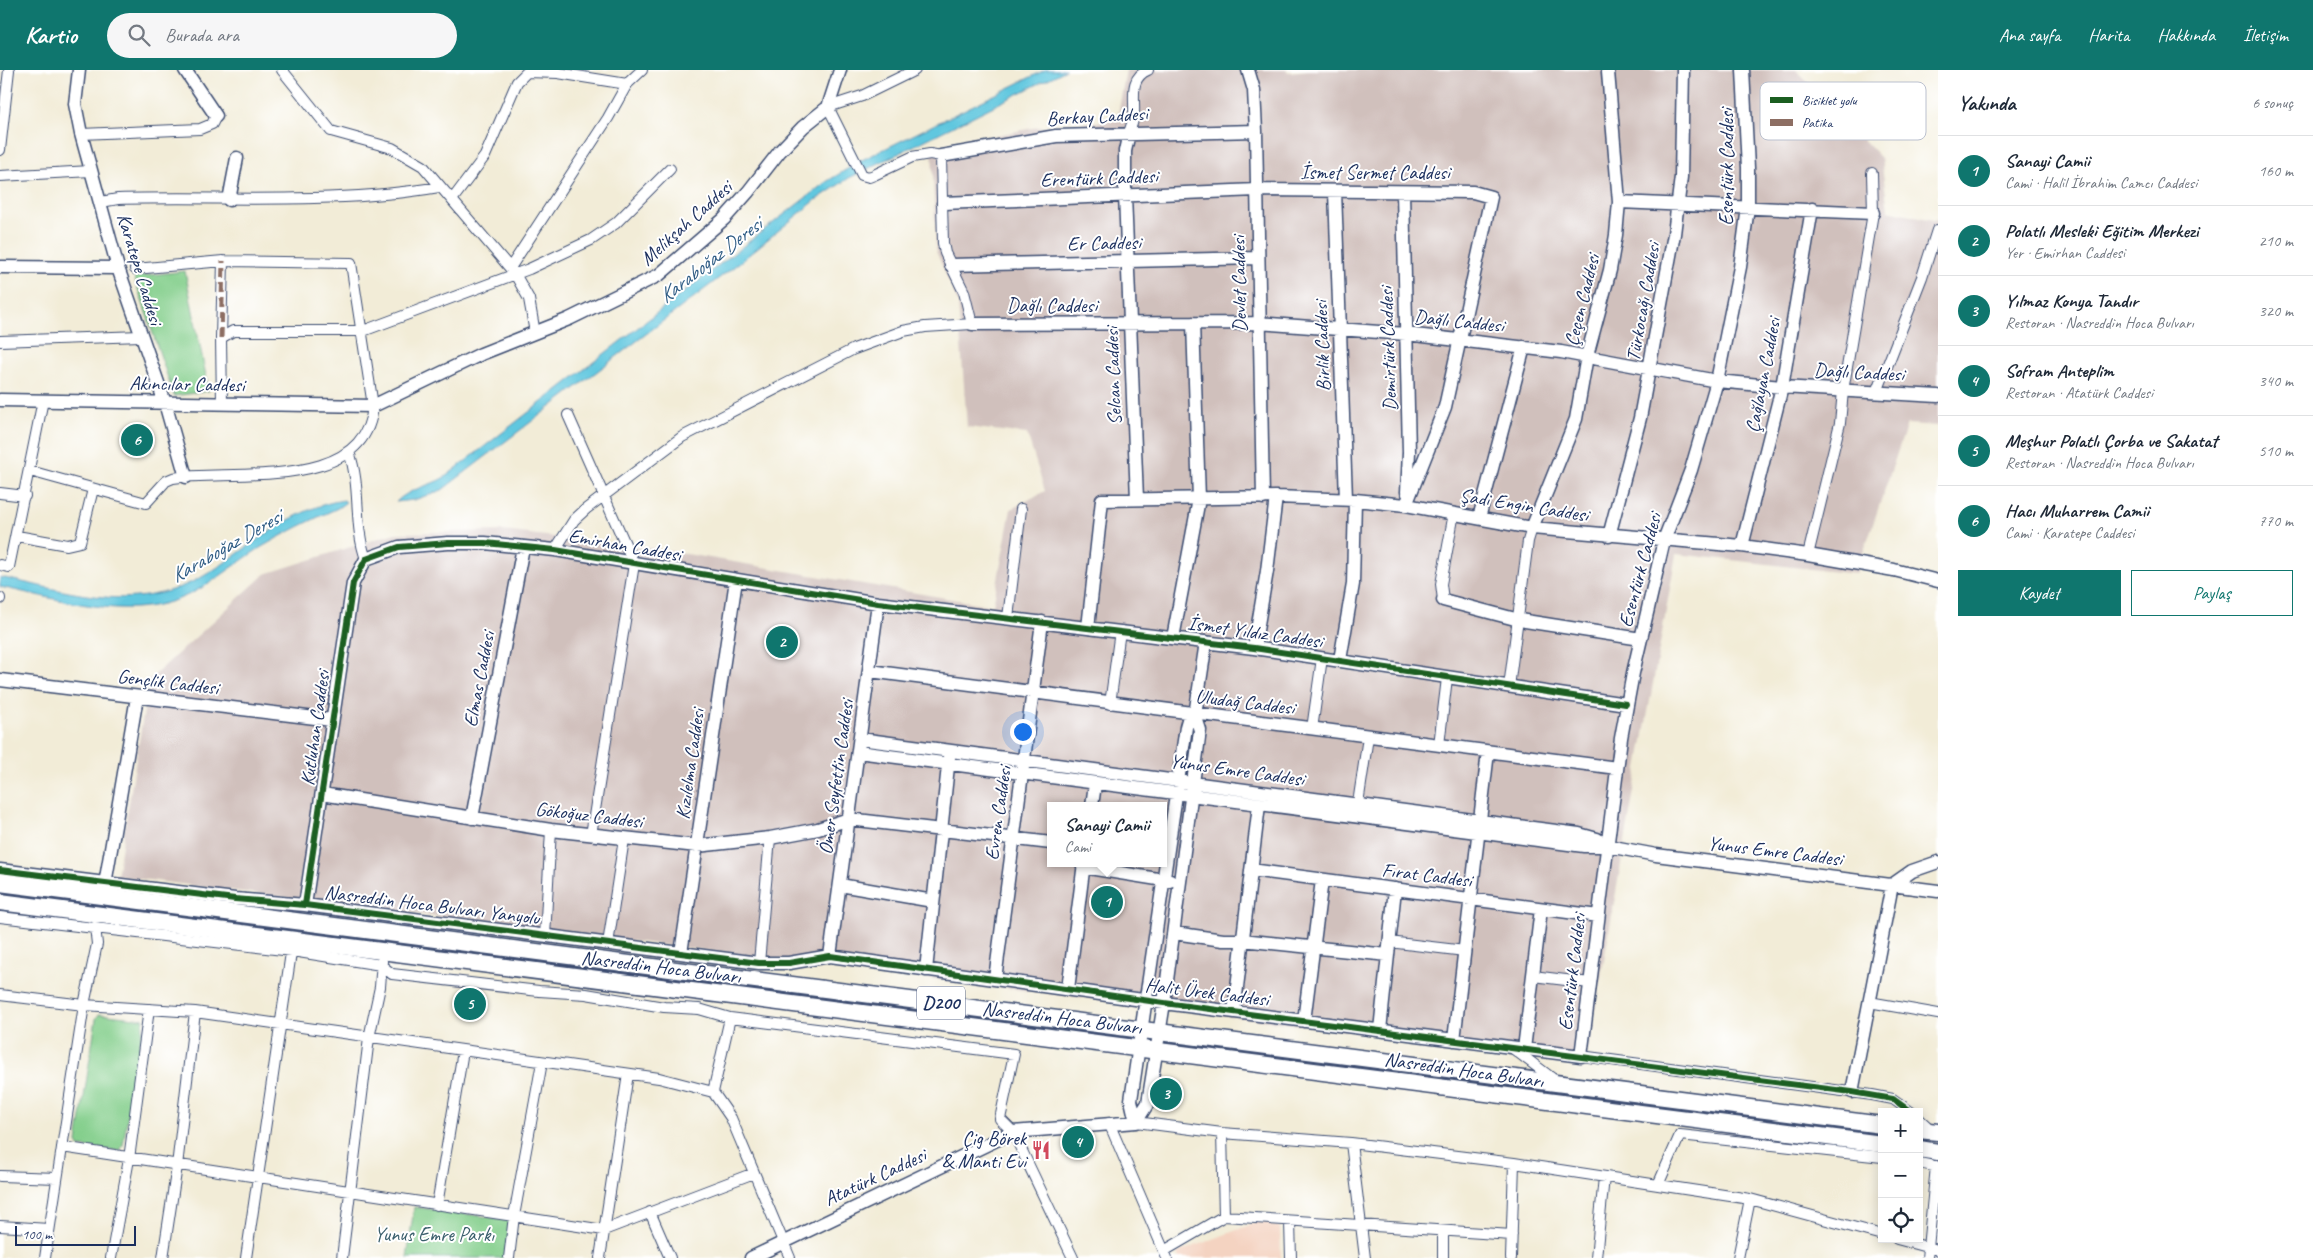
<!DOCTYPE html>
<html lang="tr">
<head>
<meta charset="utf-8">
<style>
	:root { --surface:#fff; --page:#f6f6f7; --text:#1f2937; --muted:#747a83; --line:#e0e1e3; --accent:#0f766e }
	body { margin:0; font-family:Caveat,sans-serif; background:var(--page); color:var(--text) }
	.controls { position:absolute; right:15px; bottom:15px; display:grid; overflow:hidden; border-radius:0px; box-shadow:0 2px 12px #0003 }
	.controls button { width:45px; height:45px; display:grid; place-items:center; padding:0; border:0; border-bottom:1px solid var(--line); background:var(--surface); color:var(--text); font:25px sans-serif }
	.scale { position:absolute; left:15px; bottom:12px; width:121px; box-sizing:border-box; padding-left:5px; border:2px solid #1b2f5e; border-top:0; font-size:14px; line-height:18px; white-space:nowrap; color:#1b2f5e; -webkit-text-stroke:4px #fff; paint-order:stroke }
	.you { position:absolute; left:1022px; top:661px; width:18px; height:18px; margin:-12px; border:4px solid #fff; border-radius:50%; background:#1a73e8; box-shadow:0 0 0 8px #1a73e833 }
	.badge { display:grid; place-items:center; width:32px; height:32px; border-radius:50%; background:var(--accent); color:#fff; font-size:16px; font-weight:700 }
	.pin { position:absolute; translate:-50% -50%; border:2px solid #fff; box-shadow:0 1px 5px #0006 }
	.popup { position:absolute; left:1047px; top:732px; width:120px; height:65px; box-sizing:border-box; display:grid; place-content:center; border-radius:0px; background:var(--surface); filter:drop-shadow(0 1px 4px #0005); font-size:16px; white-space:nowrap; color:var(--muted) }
	.popup b { font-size:19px; color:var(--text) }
	.popup::after { content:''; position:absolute; left:50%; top:100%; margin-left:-10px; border:10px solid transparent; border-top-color:var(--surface) }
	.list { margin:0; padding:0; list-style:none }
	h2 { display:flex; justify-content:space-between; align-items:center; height:65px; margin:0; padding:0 20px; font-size:21px }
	h2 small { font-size:16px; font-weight:400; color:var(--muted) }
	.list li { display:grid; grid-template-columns:32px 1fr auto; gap:15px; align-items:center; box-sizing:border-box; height:70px; padding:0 20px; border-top:1px solid var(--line) }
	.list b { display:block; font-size:19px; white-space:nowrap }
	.list p { margin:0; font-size:16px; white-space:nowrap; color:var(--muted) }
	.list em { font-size:16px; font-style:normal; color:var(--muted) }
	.actions { display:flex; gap:10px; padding:15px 20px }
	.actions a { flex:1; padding:11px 0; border:1px solid var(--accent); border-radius:0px; text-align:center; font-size:18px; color:var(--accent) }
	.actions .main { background:var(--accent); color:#fff }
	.icon { flex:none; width:28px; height:28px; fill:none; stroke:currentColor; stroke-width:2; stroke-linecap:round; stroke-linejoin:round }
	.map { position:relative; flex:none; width:1938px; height:1188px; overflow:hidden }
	header { display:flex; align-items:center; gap:30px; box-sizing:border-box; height:70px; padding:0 25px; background:var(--accent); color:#fff }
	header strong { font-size:24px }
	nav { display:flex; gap:28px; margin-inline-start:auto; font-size:18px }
	.search { width:350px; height:45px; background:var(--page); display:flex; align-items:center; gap:12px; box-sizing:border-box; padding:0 18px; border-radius:28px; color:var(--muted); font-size:19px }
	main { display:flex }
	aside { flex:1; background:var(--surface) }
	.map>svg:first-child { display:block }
	.built { fill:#f4d3c1 }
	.industrial { fill:#d0c0bc; fill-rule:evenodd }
	.green { fill:#84cf8c; stroke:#507f75 }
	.water { fill:#61c7df; stroke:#3e7b9e }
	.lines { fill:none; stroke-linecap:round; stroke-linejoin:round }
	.minor-casing { stroke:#3b4b70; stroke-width:12 }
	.tertiary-casing { stroke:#3b4b70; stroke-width:15 }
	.trunk-casing { stroke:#3b4b70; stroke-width:19 }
	.minor { stroke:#fff; stroke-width:10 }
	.tertiary { stroke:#fff; stroke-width:12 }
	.trunk { stroke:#fff; stroke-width:16 }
	.quiet { stroke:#8d6e63; stroke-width:5; stroke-dasharray:10 5; stroke-linecap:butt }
	.cycleway-casing { stroke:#fff; stroke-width:9 }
	.cycleway { stroke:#1b5e20; stroke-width:6 }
	.labels { text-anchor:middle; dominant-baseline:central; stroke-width:4; stroke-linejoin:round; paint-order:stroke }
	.shield { fill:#fff; stroke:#5f6d8e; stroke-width:1 }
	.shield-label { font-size:19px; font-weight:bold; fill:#1b2f5e }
	.street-label { font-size:20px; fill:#1b2f5e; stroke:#fff }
	.poi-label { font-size:20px; fill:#1b2f5e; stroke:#fff; text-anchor:end }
	.park-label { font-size:20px; fill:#3a5f6c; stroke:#fff }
	.water-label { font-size:21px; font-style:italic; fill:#305d85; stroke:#fff }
	.key { fill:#fff; stroke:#bbc1cf; stroke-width:1 }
	.key-label { font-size:14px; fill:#1b2f5e }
</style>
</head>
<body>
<header>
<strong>Kartio</strong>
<div class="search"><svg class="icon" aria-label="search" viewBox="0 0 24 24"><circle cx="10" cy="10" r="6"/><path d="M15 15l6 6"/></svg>Burada ara</div>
<nav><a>Ana sayfa</a><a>Harita</a><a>Hakkında</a><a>İletişim</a></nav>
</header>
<main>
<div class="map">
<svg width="1938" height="1188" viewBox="0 0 1938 1188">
	<rect width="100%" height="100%" fill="#fff"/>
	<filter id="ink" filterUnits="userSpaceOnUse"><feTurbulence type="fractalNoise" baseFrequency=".02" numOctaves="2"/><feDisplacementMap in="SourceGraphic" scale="10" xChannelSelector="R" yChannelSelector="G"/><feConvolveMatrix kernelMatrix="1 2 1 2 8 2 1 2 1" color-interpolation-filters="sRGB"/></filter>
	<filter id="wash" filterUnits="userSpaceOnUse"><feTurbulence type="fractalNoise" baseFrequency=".0096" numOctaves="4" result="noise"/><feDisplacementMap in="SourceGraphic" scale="20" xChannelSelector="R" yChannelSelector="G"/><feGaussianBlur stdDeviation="1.12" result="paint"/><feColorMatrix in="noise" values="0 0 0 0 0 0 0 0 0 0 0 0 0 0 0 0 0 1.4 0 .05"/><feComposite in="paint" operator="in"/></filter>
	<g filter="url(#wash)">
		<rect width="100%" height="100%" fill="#f2ecd7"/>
		<!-- built -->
		<path class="built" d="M1260,1151L1280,1157L1281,1188H1179L1177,1183Z"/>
		<!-- industrial -->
		<path class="industrial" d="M1126,0H1285L1289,2L1310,0H1796L1881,88L1888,140L1938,151V356L1907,354L1856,504L1676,484L1586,991L117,806L149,610L265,504L395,463L503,461L657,479L993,536L1011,439L1045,421L1027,364L967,357L958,233L936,181L932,78L1033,58L1117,50ZM1051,736H1163V793H1051Z"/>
		<!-- green -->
		<path class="green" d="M185,201L209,321L174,326L134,207Z
			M99,944L144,949L123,1075L120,1081L79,1077L77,1072L96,949Z
			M414,1137L510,1150L505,1188H407Z"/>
		<!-- water -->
		<path class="water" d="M1045,0H1066L849,108L816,130L735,196L442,420L414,430L396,432C410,418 428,417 445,407L826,112L862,90Z
			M344,430L346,432L338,438C311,450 285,463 260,478C217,506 191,535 135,538C90,540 44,526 0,517V507C79,524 142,547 215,499C255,473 295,437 344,430Z"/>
	</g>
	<g filter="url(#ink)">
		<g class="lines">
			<!-- minor casing -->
			<g class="minor-casing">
				<path id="minor" d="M282,0L331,61L392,78L423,96L515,204L529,229L535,263
					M1129,63C1131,56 1134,50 1134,43C1135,27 1129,8 1148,0
					M81,64L200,59L212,54L216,46
					M0,80L9,0
					M0,106L91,101
					M452,130L485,86L517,12L527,2L558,3L627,14
					M101,132L118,129C225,126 334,135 439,117
					M510,198L608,48L627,14L642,0
					M221,268L223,191
					M0,271L141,266
					M1877,322L1922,207L1937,160
					M222,334L221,268L233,261H363L529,199L591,170L616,153L670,99
					M568,345L634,494L591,765
					M349,382C362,419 353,453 366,489
					M30,401L146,433L166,411L173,408C232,399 366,423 373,336L351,193L223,191L135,199
					M0,423L25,426
					M17,466L67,475L80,472L93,419
					M555,480L574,450L586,439L682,367L854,279L903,261L925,257L972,254L964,222L945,183L943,173L941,86L930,84L912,87L874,105L869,107L862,105L828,37L862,26L915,0
					M1808,485L1840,353L1843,321L1873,143L1872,103
					M0,495L9,497L43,330
					M0,529V528
					M1443,530L1441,514L1454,443
					M1008,548L1021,439
					M1509,617L1528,471L1532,458
					M1110,634L1120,561
					M1312,659L1322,588
					M1439,675L1447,608
					M1357,740L1368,667
					M0,847L292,881L381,895L392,904L539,921L586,924L664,937L699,939L730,948
					M545,866L551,760
					M1389,872L1465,881
					M608,874L624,769
					M759,893L770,768
					M1533,906L1590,913
					M0,925L84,935L195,942L659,1008L713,1022L731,1048L790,1188
					M1869,932L1938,944
					M1511,977L1557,1012
					M1581,986L1872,1025L1893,1029L1911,1042
					M713,1022L730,948L1014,984L1000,1049L1013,1062L1073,1188
					M1919,1049L1932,1061
					M1136,1052L1222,1063L1351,1073L1514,1093L1750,1129L1882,1165
					M1109,1053L1167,1188
					M1222,1063L1224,1146
					M1351,1073L1365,1188
					M62,1077L604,1160L754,1103
					M1919,1093L1938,1097
					M0,1106L57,1108
					M1658,1115L1680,1065L1882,1087
					M437,1135L463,981
					M650,1142L670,1188
					M1290,1152L1291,1188
					M0,1156L49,1159
					M1897,1169L1938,1180
					M1164,1181L1224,1146L1512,1165
					M45,1188L84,935L97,874L95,857
					M111,1188L129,1089L149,939
					M163,1188L177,1096L195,942
					M246,1188L292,876
					M342,1188L369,968L380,917L382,891
					M509,1188L514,1146L542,992
					M600,1188L628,1004
					M1443,1188V1161
					M1511,1188L1514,1093
					M1596,1188L1604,1107
					M1738,1188L1750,1129
					M1927,1188L1936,1096"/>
			</g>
			<!-- tertiary casing -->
			<g class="tertiary-casing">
				<path id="tertiary" d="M79,0L75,34L81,64L118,198L165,333L186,407
					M185,0L216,46
					M1248,0L1254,20L1256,61L1263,428
					M1129,63L1125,81V125L1137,429
					M941,86L1056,66L1256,61
					M1335,121L1346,429
					M1403,122L1409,382L1407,422
					M229,130L237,88
					M1619,132L1873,143
					M943,133L1257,120L1473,122L1491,127L1445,337L1406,435
					M951,195L1258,188
					M0,197L118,198
					M972,254L1258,253L1406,264L1561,282L1717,311L1782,317L1938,326
					M0,330L373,336L481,284L569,249L659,205L724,149L748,122L780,81L803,57L828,37L840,0
					M1479,448L1524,277
					M1532,458L1576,349L1587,286L1610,200L1616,165L1619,132L1608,2
					M1609,466L1640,348L1674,164L1681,107L1683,0
					M1742,476L1782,317L1812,139
					M1443,530L1519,550L1641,569
					M1088,558L1102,430L1276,427L1355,430L1406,435L1532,458L1742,476L1808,485L1894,500L1938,511
					M1173,568L1199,429L1193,253
					M1254,578L1267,501L1276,427
					M1340,590L1353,514L1355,430
					M870,601L1617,698
					M0,610L332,650
					M860,669L1579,764L1597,769L1608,776
					M858,682L1584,776H1608L1656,785L1938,821
					M322,724L551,760L697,776L770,768L818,759L849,749L1051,773
					M1092,736L1095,714
					M472,748L523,477
					M1083,797L1170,811
					M0,800L235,829L305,835L759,893H789L830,886L1164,933L1581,986L1621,668L1633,603L1664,470L1691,400L1717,311L1740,197L1748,137V98L1743,0
					M1251,800L1598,846
					M840,815L933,831
					M104,820L137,627
					M305,835L353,513L366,489L399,477L448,473H485L555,480L878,533L1254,578L1626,634
					M1174,863L1223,870H1242L1388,885
					M681,883L736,510
					M830,886L878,533
					M926,900L949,687
					M995,909L1042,552
					M1068,919L1084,793
					M1234,942L1259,735
					M1304,951L1322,810
					M1380,960L1395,819
					M1454,970L1488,682
					M1524,979L1541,839
					M1852,1022L1892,815L1912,801L1938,792
					M1136,1052L1148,1033L1164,933L1200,660L1195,645L1206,572
					M1136,1052L1131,1030L1186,657L1188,650L1195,645
					M751,1188L1013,1062L1136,1052"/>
			</g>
			<!-- trunk casing -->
			<g class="trunk-casing">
				<path id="trunk" d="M0,813L1882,1055
					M0,832L1882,1074
					M1919,1060L1938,1062
					M1919,1079L1938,1082"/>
			</g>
			<!-- minor -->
			<use href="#minor" class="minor"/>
			<!-- tertiary -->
			<use href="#tertiary" class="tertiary"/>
			<!-- trunk -->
			<use href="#trunk" class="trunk"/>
			<!-- quiet -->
			<path class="quiet" d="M221,268L223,191"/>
			<!-- cycleway casing -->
			<g class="cycleway-casing">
				<path id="cycleway" d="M0,800L235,829L305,835L759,893H789L830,886L1164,933L1852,1022L1893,1029L1911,1042
					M305,835L353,513L366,489L399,477L448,473H485L555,480L878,533L1254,578L1626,634"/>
			</g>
			<!-- cycleway -->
			<use href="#cycleway" class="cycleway"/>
		</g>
	</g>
	<!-- icons -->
	<defs>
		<g id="restaurant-bare" transform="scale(1.5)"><path d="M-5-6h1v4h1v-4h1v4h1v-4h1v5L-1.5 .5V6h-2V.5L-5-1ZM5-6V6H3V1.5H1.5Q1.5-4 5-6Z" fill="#d1495b" stroke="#fff" stroke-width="2.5" paint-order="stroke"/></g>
	</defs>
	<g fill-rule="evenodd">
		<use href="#restaurant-bare" x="1041" y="1080"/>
	</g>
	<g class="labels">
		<!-- shield labels -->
		<rect class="shield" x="917" y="916.5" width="48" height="33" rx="4"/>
		<g class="shield-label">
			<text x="941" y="933">D200</text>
		</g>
		<!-- street labels -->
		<g class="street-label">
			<text transform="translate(1097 46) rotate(-3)">Berkay Caddesi</text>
			<text transform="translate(1726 97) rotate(-90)">Esentürk Caddesi</text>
			<text x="1375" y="102">İsmet Sermet Caddesi</text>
			<text transform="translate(1099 108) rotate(-2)">Erentürk Caddesi</text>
			<text transform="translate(686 153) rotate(-42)">Melikşah Caddesi</text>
			<text transform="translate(1104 173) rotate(-1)">Er Caddesi</text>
			<text transform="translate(140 199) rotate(73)">Karatepe Caddesi</text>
			<text transform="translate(1239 214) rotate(-91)">Devlet Caddesi</text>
			<text transform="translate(1582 230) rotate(-76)">Çeçen Caddesi</text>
			<text transform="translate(1643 232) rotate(-80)">Türkocağı Caddesi</text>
			<text x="1052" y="235">Dağlı Caddesi</text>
			<text transform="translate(1459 251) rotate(6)">Dağlı Caddesi</text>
			<text transform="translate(1322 276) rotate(-92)">Birlik Caddesi</text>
			<text transform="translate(1388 279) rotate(-92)">Demirtürk Caddesi</text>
			<text transform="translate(1859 302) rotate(3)">Dağlı Caddesi</text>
			<text transform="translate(1763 305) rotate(-79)">Çağlayan Caddesi</text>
			<text transform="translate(1113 306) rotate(-92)">Selcan Caddesi</text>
			<text transform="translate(187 314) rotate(1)">Akıncılar Caddesi</text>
			<text transform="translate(1524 435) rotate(9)">Şadi Engin Caddesi</text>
			<text transform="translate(625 475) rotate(10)">Emirhan Caddesi</text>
			<text transform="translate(1640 500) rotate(-75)">Esentürk Caddesi</text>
			<text transform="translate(1255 562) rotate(8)">İsmet Yıldız Caddesi</text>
			<text transform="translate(479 609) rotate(-79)">Elmas Caddesi</text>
			<text transform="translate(168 612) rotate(7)">Gençlik Caddesi</text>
			<text transform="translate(1245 632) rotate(7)">Uludağ Caddesi</text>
			<text transform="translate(315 658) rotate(-82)">Kutluhan Caddesi</text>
			<text transform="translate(690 694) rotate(-82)">Kızılelma Caddesi</text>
			<text transform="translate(1237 700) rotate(8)">Yunus Emre Caddesi</text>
			<text transform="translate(836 707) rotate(-82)">Ömer Seyfettin Caddesi</text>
			<text transform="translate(998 743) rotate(-82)">Evren Caddesi</text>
			<text transform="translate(589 745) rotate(7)">Gökoğuz Caddesi</text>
			<text transform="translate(1775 781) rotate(7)">Yunus Emre Caddesi</text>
			<text transform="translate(1427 805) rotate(7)">Fırat Caddesi</text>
			<text transform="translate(432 835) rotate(7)">Nasreddin Hoca Bulvarı Yanyolu</text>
			<text transform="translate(661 897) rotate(7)">Nasreddin Hoca Bulvarı</text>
			<text transform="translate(1572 902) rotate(-83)">Esentürk Caddesi</text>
			<text transform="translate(1207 922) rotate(7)">Halit Ürek Caddesi</text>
			<text transform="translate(1062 948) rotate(7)">Nasreddin Hoca Bulvarı</text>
			<text transform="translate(1464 1000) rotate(8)">Nasreddin Hoca Bulvarı</text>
			<text transform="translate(875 1107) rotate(-25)">Atatürk Caddesi</text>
		</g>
		<!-- poi labels -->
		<g class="poi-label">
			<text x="1026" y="1068">Çig Börek<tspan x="1026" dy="23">&amp; Manti Evi</tspan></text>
		</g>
		<!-- park labels -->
		<g class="park-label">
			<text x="434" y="1164">Yunus Emre Parkı</text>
		</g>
		<!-- water labels -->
		<g class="water-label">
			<text transform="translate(710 190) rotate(-38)">Karaboğaz Deresi</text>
			<text transform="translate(226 476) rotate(-30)">Karaboğaz Deresi</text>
		</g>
	</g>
	<!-- legend -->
	<rect x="1760" y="12" width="166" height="58" rx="8" class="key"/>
	<rect x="1770" y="27" width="23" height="6" fill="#1b5e20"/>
	<rect x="1770" y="49" width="23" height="7" fill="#8d6e63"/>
	<g class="key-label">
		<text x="1802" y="35">Bisiklet yolu</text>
		<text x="1802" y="57">Patika</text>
	</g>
</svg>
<div class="controls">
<button>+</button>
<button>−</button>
<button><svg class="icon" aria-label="locate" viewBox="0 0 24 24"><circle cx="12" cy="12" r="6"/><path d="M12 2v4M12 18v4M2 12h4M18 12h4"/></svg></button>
</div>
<div class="scale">100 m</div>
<div class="you"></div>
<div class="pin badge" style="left:1107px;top:832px">1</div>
<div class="popup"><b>Sanayi Camii</b>Cami</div>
<div class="pin badge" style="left:782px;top:572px">2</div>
<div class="pin badge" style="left:1166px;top:1024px">3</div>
<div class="pin badge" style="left:1078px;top:1072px">4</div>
<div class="pin badge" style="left:470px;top:934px">5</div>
<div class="pin badge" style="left:137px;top:370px">6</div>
</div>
<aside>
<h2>Yakında<small>6 sonuç</small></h2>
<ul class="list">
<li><span class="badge">1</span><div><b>Sanayi Camii</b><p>Cami · Halil İbrahim Camcı Caddesi</p></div><em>160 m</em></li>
<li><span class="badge">2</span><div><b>Polatlı Mesleki Eğitim Merkezi</b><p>Yer · Emirhan Caddesi</p></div><em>210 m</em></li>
<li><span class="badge">3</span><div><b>Yılmaz Konya Tandır</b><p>Restoran · Nasreddin Hoca Bulvarı</p></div><em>320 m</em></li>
<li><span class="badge">4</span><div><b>Sofram Anteplim</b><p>Restoran · Atatürk Caddesi</p></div><em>340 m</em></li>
<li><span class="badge">5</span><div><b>Meşhur Polatlı Çorba ve Sakatat</b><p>Restoran · Nasreddin Hoca Bulvarı</p></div><em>510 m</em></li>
<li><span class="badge">6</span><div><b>Hacı Muharrem Camii</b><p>Cami · Karatepe Caddesi</p></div><em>770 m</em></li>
</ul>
<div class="actions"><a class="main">Kaydet</a><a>Paylaş</a></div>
</aside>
</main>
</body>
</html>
